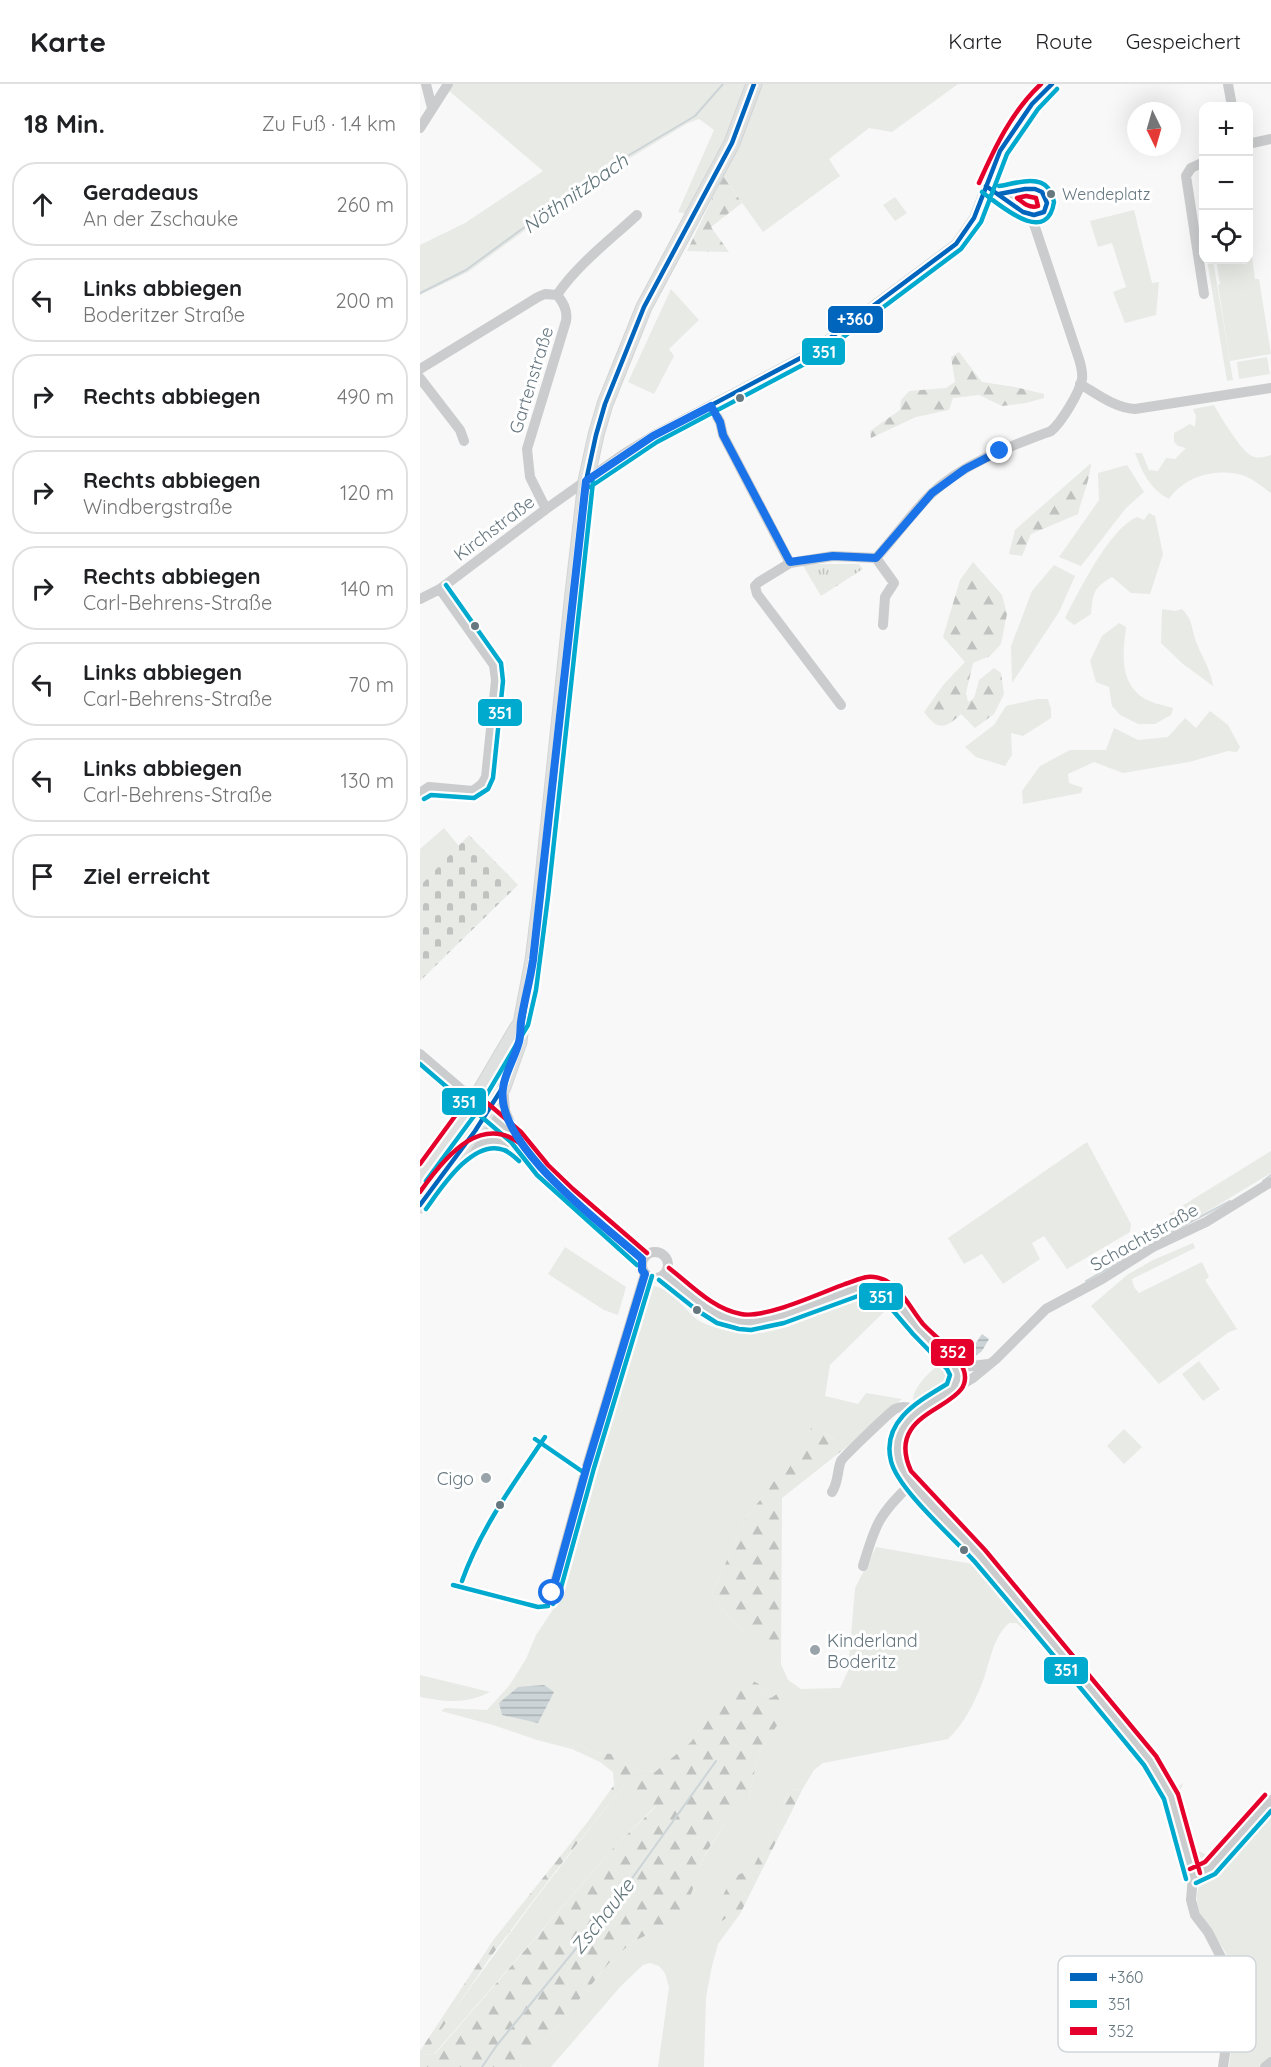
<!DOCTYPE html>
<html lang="de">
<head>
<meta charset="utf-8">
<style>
	:root { --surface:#fff; --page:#f6f6f6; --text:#202124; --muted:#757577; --line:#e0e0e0 }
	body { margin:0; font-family:Quicksand,sans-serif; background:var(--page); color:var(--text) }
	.controls { position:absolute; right:18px; top:18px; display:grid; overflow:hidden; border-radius:12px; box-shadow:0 6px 24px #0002 }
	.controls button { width:54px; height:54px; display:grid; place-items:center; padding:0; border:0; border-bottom:2px solid var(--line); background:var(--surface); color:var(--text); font:30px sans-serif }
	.compass { position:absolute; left:707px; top:18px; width:54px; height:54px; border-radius:50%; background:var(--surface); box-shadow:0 6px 24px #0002; rotate:175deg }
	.stop { position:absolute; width:18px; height:18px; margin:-14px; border:4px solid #1a73e8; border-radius:50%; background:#fff }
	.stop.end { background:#1a73e8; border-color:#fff; box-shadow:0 2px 6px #0008 }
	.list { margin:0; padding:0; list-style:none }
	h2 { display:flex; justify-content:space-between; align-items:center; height:78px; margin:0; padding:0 24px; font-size:26px }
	h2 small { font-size:20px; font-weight:400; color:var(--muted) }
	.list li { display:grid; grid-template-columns:39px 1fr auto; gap:18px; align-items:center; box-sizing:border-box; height:84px; margin:0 12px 12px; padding:0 12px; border:2px solid var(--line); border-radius:24px }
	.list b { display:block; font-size:22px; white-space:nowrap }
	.list p { margin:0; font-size:20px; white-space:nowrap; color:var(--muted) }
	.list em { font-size:20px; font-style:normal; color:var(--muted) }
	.icon { flex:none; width:33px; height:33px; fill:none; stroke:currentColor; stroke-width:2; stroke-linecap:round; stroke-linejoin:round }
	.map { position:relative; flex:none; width:851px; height:1983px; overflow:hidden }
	header { display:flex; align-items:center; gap:36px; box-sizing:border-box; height:84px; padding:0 30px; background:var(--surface); border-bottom:2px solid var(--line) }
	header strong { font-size:28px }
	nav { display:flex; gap:33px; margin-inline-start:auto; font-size:21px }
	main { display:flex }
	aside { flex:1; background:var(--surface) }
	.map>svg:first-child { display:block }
	.green { fill:#e8eae6 }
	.forest { fill:url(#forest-firs); fill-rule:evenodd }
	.cemetery { fill:url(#cemetery-stones) }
	.park { fill:url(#park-tufts) }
	.water { fill:url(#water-rules) }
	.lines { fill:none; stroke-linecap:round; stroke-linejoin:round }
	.stream { stroke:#cdd4d7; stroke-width:2 }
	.primary-casing { stroke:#d3d4d5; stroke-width:17 }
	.street { stroke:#cbcccd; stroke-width:10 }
	.primary { stroke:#dfe0e0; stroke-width:15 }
	.bus-1-casing { stroke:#fff; stroke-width:9 }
	.bus-2-casing { stroke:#fff; stroke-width:9 }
	.bus-3-casing { stroke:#fff; stroke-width:9 }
	.bus-1 { stroke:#0065bd; stroke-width:4.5 }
	.bus-2 { stroke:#00a9ce; stroke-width:4.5 }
	.bus-3 { stroke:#e4002b; stroke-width:4.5 }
	.route { stroke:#1a73e8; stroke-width:8 }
	.bus-dot { fill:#667780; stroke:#fff; stroke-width:2 }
	.poi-dot { fill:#99a4aa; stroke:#fff; stroke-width:2 }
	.labels { text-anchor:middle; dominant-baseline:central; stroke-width:6; stroke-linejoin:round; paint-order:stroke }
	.bus-label { font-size:16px; fill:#667780; stroke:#fff; text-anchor:start }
	.street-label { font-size:18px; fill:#667780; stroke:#fff }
	.poi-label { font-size:18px; fill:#667780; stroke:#fff; text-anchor:end }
	.water-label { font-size:20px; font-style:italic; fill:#61757a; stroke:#fff }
	.key { fill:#fff; stroke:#d1d6d9; stroke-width:1.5 }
	.key-label { font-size:16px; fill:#667780 }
	.line-badge { stroke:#fff; stroke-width:2 }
	.badge-label { font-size:16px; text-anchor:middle; font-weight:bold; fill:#fff }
</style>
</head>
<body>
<header>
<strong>Karte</strong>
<nav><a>Karte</a><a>Route</a><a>Gespeichert</a></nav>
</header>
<main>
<aside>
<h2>18 Min.<small>Zu Fuß · 1.4 km</small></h2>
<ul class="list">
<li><svg class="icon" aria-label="ahead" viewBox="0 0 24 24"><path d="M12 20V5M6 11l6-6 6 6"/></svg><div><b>Geradeaus</b><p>An der Zschauke</p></div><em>260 m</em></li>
<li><svg class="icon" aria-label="left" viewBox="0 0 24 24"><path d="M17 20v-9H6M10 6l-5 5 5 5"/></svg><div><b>Links abbiegen</b><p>Boderitzer Straße</p></div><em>200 m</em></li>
<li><svg class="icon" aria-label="right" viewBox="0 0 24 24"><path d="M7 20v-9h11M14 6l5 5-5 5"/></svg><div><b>Rechts abbiegen</b></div><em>490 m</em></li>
<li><svg class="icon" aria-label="right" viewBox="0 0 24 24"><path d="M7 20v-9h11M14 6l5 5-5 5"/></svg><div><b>Rechts abbiegen</b><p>Windbergstraße</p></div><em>120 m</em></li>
<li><svg class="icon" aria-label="right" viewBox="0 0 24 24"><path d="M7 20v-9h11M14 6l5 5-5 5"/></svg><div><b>Rechts abbiegen</b><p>Carl-Behrens-Straße</p></div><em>140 m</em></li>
<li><svg class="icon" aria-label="left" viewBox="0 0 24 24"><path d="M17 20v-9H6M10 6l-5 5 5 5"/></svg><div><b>Links abbiegen</b><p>Carl-Behrens-Straße</p></div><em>70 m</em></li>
<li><svg class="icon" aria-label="left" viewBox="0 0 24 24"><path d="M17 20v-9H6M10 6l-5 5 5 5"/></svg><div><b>Links abbiegen</b><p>Carl-Behrens-Straße</p></div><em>130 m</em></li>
<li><svg class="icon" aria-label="arrive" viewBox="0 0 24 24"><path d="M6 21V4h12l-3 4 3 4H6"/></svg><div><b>Ziel erreicht</b></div></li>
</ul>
</aside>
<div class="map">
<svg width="851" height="1983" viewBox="0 0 851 1983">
	<defs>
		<pattern id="forest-firs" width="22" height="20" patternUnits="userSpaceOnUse" patternTransform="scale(1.5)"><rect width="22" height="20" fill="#e8eae6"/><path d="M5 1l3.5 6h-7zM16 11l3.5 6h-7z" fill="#c0c2c0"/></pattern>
		<pattern id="cemetery-stones" width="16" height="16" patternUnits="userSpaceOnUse" patternTransform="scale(1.5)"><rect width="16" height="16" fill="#e8eae6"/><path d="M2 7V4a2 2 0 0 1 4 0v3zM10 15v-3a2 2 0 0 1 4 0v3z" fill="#c0c2c0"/></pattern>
		<pattern id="park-tufts" width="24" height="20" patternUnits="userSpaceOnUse" patternTransform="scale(1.5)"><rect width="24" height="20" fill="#e8eae6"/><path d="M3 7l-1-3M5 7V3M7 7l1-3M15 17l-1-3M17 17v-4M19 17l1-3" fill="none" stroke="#c0c2c0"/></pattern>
		<pattern id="water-rules" width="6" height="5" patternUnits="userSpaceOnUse" patternTransform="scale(1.5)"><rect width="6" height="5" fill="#cdd4d7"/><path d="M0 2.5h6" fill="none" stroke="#aab1b4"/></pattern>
	</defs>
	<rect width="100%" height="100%" fill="#f8f8f8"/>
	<!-- green -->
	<path class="green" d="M32,0H328C312,46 290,88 266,130L258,128L294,46L279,35L268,39L195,83L157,108L48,188L0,211V161L45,139L123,87L28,6Z
		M342,0H538L472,48L449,44L409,75L420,92L343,148L303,92L321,56Z
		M475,113L487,129L475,137L463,121Z
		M714,126L732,199L739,198L736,231L705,239L693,208L706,203L692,159L678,163L670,137Z
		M829,151L835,195H839L851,270L810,277L798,201L800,200L796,176H828Z
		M787,176H793L813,296L807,297Z
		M251,205L279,236L249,265L254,272L234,310L208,298Z
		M847,273L850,290L819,295L817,278Z
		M794,321C800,332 821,367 832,372C838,375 845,373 851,371V409C842,403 833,394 822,391C796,384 765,392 749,415C730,405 722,388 715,369H722L729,386L738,387L746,374L755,375L766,364L758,362L754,358V349L770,340L775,343L776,332L773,325Z
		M707,381L724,408L706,424L661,482L639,473L679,416L678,389Z
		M729,429L735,432L743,470L730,510L711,509L692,493C673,504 673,509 671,530L654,541L645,534C659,507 690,444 717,433L724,436Z
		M634,481L655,492L639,528L592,599L591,562L612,507Z
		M742,525L755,527L762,525C774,537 771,546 777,560C783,575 791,586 793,602L763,580L741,559Z
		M699,539L706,543C703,568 699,596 722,613C730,619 743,621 753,624L751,631L735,640H718L700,631L692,622L689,603L676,598L670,577L682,552Z
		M617,615H628L631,625V634L603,652L591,649L592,671L585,682L556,673L545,663L574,641L586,622Z
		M790,627L808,641L820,663L817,668L808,667L769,678L703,689L674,678L648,690L649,699L663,704L661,709L603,720L602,707L620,682L650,666H686L694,644L718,656L748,653L765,634L776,644Z
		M24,744L39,762L0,802V765Z
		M667,1058L711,1140L710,1148L647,1185L624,1152L612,1159L620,1175L583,1200L562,1170L544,1180L528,1154Z
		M851,1067V1089L765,1141L749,1130Z
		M773,1159L775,1164L712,1195L714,1203L719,1209L782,1178L789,1193L785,1196L817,1245L809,1248L739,1300L671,1222L707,1191L733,1176Z
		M145,1163L206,1203L198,1231L184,1226L128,1190Z
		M234,1202C250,1205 263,1222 274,1233C282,1240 294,1243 304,1246C344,1256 370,1242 406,1227V1223L450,1207L461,1210L471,1221L410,1281L405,1312L438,1320L446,1309L482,1315L424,1365V1359C411,1356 404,1348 395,1340L345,1410L327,1432L292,1509L309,1534L361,1580L368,1596L381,1605L420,1604L428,1587L435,1504L456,1463L552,1480L611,1551L596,1539H589C573,1554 571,1574 564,1594C556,1616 545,1639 528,1655L403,1679L394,1686L382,1706L370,1705L362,1723L368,1735L362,1746L351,1747L313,1828L320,1830L298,1860L292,1882L286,1913L284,1983H238L249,1903L245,1889L239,1882L230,1879L223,1881L201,1902L131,1983H100L133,1948L189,1879L212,1858L244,1843L278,1789L285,1771L306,1738L329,1715L338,1670L373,1616L351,1614L340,1606L288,1633L271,1658L235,1688L213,1685L192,1670L173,1668L153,1659L152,1665L117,1656L73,1641L21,1627L25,1624L67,1626L89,1602L106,1575L116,1551L138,1518L225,1206Z
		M779,1277L800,1305L783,1317L762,1290Z
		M519,1280H522L528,1288V1299L498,1318L493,1316C494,1302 509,1289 519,1280Z
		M704,1345L722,1363L704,1380L687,1362Z
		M0,1591L70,1608C46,1620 26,1618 0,1613Z
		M734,1699L746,1712L763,1699L759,1711L770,1756C774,1766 779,1768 789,1771L758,1783L747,1732Z
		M204,1701L236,1722L196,1761L14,1970L3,1971C67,1878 134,1789 204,1701Z
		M851,1725V1974L842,1983H809C813,1947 821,1911 809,1876C799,1849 769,1833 779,1802Z"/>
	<!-- forest -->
	<path class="forest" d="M303,92L322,119L291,143L309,168L267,167Z
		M539,268L562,298L595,303L624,310V314L606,319L582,322L559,311L533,314L529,326L496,333L451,354L450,347L480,326L481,316L489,307L526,304L535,298L531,273Z
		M671,379C670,396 662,413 658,430L611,450L602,472L589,470L595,446Z
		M553,478L582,511L587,530L581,560L570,572L553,579L546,609L548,618L554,614L559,596L574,584L581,589L584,610L574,630L555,644L541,630C525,645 518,647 504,628L524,600L545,578L523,553L540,496Z
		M395,1339C404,1349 411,1356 424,1359V1365L362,1414L361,1580L309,1534L292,1509L327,1432L345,1410Z
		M327,1594L339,1600L340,1606L351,1614L360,1608L374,1616L338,1670L329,1715L306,1738L285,1770L271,1810L257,1831L244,1843L212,1858L189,1879L133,1948L100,1983H0V1967L74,1855L166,1740L194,1701L193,1688L180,1678L152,1665L153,1659L173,1668L192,1670L213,1685L235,1688L271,1658L288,1633ZM204,1701L236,1723L196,1761L15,1970L4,1971L69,1875L138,1784Z
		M370,1705L382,1706L368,1735L362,1723Z
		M362,1746L320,1830L313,1829L302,1837L296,1825L312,1794L322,1789L329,1792L351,1747Z"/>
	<!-- cemetery -->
	<path class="cemetery" d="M49,751L98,801L0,897V802Z"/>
	<!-- park -->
	<path class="park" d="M382,480H439L443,485L401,512Z"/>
	<!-- water -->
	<path class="water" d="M562,1250L569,1255L562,1267L554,1273L549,1269Z
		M124,1601L134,1608L118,1639L82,1631L79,1619L98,1603Z"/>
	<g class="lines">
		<!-- stream -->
		<path class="stream" d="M0,209L46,186L177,90L275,32L303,0
			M843,1097L851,1091
			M752,1148L810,1117
			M666,1197L708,1173
			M62,1983L77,1961L203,1807L296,1677"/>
		<!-- primary casing -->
		<g class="primary-casing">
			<path id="primary" d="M0,1093L48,1028L98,943
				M0,1121L55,1047L83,1003L99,958L101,939L113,876L121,812L152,518L166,397L176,351L185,320L224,223L312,59L334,0"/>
		</g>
		<!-- street -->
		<path class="street" d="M6,0L12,24
			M808,0L812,22
			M0,44L28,0
			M828,60L851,55
			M784,78L771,84L766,92L784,210
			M137,211C157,181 190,156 217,131
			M0,285L118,213L125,210L137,211C144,219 148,227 146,237L107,365L110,393L126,425
			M0,294L40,346L44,357
			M660,300C677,310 695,324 715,325L851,304
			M291,322L300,338L303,351L370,479L413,472L456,474C475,453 492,429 511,410C543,379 591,362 631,347C641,339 660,308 662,295C663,288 661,282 659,275L614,140L591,118L566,102
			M456,474L474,499L465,513L463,541
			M370,479L339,498L335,502L337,510L421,621
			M0,515L20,505L126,425L202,371L233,352L390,269L536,160L554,134L580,67L594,44L612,20L632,0
			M0,709L9,703L53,707L62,700L66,693L76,596L74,581L20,505
			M0,970L76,1035L114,1073
			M14,983L35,1013L48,1028L122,1086L148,1111L222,1175
			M83,1003L85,1027L94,1048
			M43,1071C60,1059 63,1053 85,1057
			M222 1181a13 13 0 1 1 26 0a13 13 0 1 1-26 0Z
			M244,1190L283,1221L300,1232L320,1238L332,1239L361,1232L448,1200L461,1202L466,1205L498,1245L533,1281L537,1289V1297L533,1305
			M533,1281L544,1283L568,1280
			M412,1408C419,1397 417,1386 421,1377C423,1373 471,1327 475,1325C482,1321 491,1324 498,1326
			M443,1482C455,1441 459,1430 491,1400
			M127,1515L132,1509L167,1382L225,1190
			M773,1792L790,1784L851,1716
			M803,1983L812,1921L811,1905L805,1881L788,1848L775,1831L771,1816L773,1792L767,1777L753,1718L743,1695L718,1660L559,1471L491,1400L478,1376L477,1361L481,1346L498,1326L553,1294L576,1275L626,1225L682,1195L733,1163L786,1138L851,1098
			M845,1983L851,1978"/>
		<!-- primary -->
		<use href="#primary" class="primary"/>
		<!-- bus-1 casing -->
		<g class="bus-1-casing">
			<path id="bus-1" d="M566,102L603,128L614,131L624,128L627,119L622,108L615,105H605L579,110
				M166,397L233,352L390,269L536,160L554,134L580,67L612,20L632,0
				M0,1121L55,1047L83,1003L99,958L113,876L121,812L166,397L176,351L185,320L224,223L312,59L334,0"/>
		</g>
		<!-- bus-2 casing -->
		<g class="bus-2-casing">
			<path id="bus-2" d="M562,108C580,121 627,163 634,118C633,114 631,107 628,104C618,91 593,100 579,102
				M170,403L237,358L394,275L541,165L561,138L587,70L618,25L637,5
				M4,715L11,711L54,714L68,705L73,694L83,597L81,579L26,501
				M0,980L91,1058L117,1091L217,1181
				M6,1097L54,1032L108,941L116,906L128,813L173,398
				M6,1125C21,1104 53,1054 84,1066C90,1068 94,1073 99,1077
				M239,1196L278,1227L297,1239L319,1245L331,1246L364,1239L449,1208L458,1209L493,1250L527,1285L530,1291L527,1300C499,1317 461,1337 471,1377C478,1406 534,1454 555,1478C612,1545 668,1613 724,1681L744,1715L766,1795
				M115,1355L163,1388
				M42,1497C61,1444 94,1399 125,1353
				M33,1501L118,1523L128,1522
				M133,1520L139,1511L174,1384L232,1192
				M776,1799L795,1790L851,1727"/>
		</g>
		<!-- bus-3 casing -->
		<g class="bus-3-casing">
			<path id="bus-3" d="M559,99C575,63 592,27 621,0
				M606,112L616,114L618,122C610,125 603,119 597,114Z
				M0,1080L49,1013L58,1011L101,1048L128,1081L153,1105L227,1169
				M0,1108C26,1071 65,1023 109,1067
				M249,1184C271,1201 293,1225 321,1230C345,1235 400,1209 425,1200C432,1198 440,1194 447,1193C453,1192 463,1194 468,1198C483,1207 492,1227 503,1240C515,1253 532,1264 541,1280C567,1327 460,1319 491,1387L565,1466L736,1672L758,1710L780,1789
				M770,1785L785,1778L845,1711"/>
		</g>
		<!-- bus-1 -->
		<use href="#bus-1" class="bus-1"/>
		<!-- bus-2 -->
		<use href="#bus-2" class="bus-2"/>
		<!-- bus-3 -->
		<use href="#bus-3" class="bus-3"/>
	</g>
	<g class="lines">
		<!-- route -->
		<path class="route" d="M132,1509L167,1382L225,1190L222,1186V1175C183,1140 74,1061 83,1004C85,989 94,975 98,961C101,954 100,946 101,938C104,917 110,897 113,876L166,397L233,352L291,322L300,338L303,351L370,478L413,472L456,474L512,409L545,385L580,367"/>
	</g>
	<!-- markers -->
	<g class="bus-dot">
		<circle cx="631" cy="110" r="5"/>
		<circle cx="320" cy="314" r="5"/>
		<circle cx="55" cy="542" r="5"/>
		<circle cx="277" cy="1226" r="5"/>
		<circle cx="80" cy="1421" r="5"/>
		<circle cx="544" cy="1466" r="5"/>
	</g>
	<g class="poi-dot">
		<circle cx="66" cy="1394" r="6"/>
		<circle cx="395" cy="1566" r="6"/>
	</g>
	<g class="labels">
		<!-- bus labels -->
		<g class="bus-label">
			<text x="642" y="110">Wendeplatz</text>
		</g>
		<!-- street labels -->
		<g class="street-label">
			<text transform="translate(111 296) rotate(-73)">Gartenstraße</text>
			<text transform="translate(74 444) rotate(-37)">Kirchstraße</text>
			<text transform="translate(724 1153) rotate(-29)">Schachtstraße</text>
		</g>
		<!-- poi labels -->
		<g class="poi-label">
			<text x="54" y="1394">Cigo</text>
			<text x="407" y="1556" text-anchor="start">Kinderland<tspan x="407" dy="21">Boderitz</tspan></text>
		</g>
		<!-- water labels -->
		<g class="water-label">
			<text transform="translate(155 109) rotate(-35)">Nöthnitzbach</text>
			<text transform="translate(182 1832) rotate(-52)">Zschauke</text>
		</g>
	</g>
	<!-- legend -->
	<rect x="638" y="1872" width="198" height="96" rx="9" class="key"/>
	<rect x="650" y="1889" width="27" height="8" fill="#0065bd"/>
	<rect x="650" y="1916" width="27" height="8" fill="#00a9ce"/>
	<rect x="650" y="1943" width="27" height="8" fill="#e4002b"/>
	<g class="key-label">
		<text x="688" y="1899">+360</text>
		<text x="688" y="1926">351</text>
		<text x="688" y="1953">352</text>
	</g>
	<g class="line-badge">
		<rect x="407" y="221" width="57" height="29" rx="6" fill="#0065bd"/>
		<rect x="381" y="253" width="45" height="29" rx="6" fill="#00a9ce"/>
		<rect x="57" y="614" width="46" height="29" rx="6" fill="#00a9ce"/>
		<rect x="21" y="1003" width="46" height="29" rx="6" fill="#00a9ce"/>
		<rect x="438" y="1198" width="46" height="29" rx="6" fill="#00a9ce"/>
		<rect x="510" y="1254" width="45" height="29" rx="6" fill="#e4002b"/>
		<rect x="623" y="1572" width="46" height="29" rx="6" fill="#00a9ce"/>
	</g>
	<g class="badge-label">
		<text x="435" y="241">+360</text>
		<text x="404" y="274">351</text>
		<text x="80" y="635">351</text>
		<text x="44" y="1024">351</text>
		<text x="461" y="1219">351</text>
		<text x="533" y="1274">352</text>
		<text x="646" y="1592">351</text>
	</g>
</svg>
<div class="controls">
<button>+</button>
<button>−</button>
<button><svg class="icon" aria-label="locate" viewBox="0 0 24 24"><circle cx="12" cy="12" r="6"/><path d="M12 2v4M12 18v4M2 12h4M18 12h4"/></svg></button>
</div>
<svg class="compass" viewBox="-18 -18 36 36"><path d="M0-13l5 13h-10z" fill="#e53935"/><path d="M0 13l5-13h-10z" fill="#757577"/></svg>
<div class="stop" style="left:132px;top:1509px"></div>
<div class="stop end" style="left:580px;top:367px"></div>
</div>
</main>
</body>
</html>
